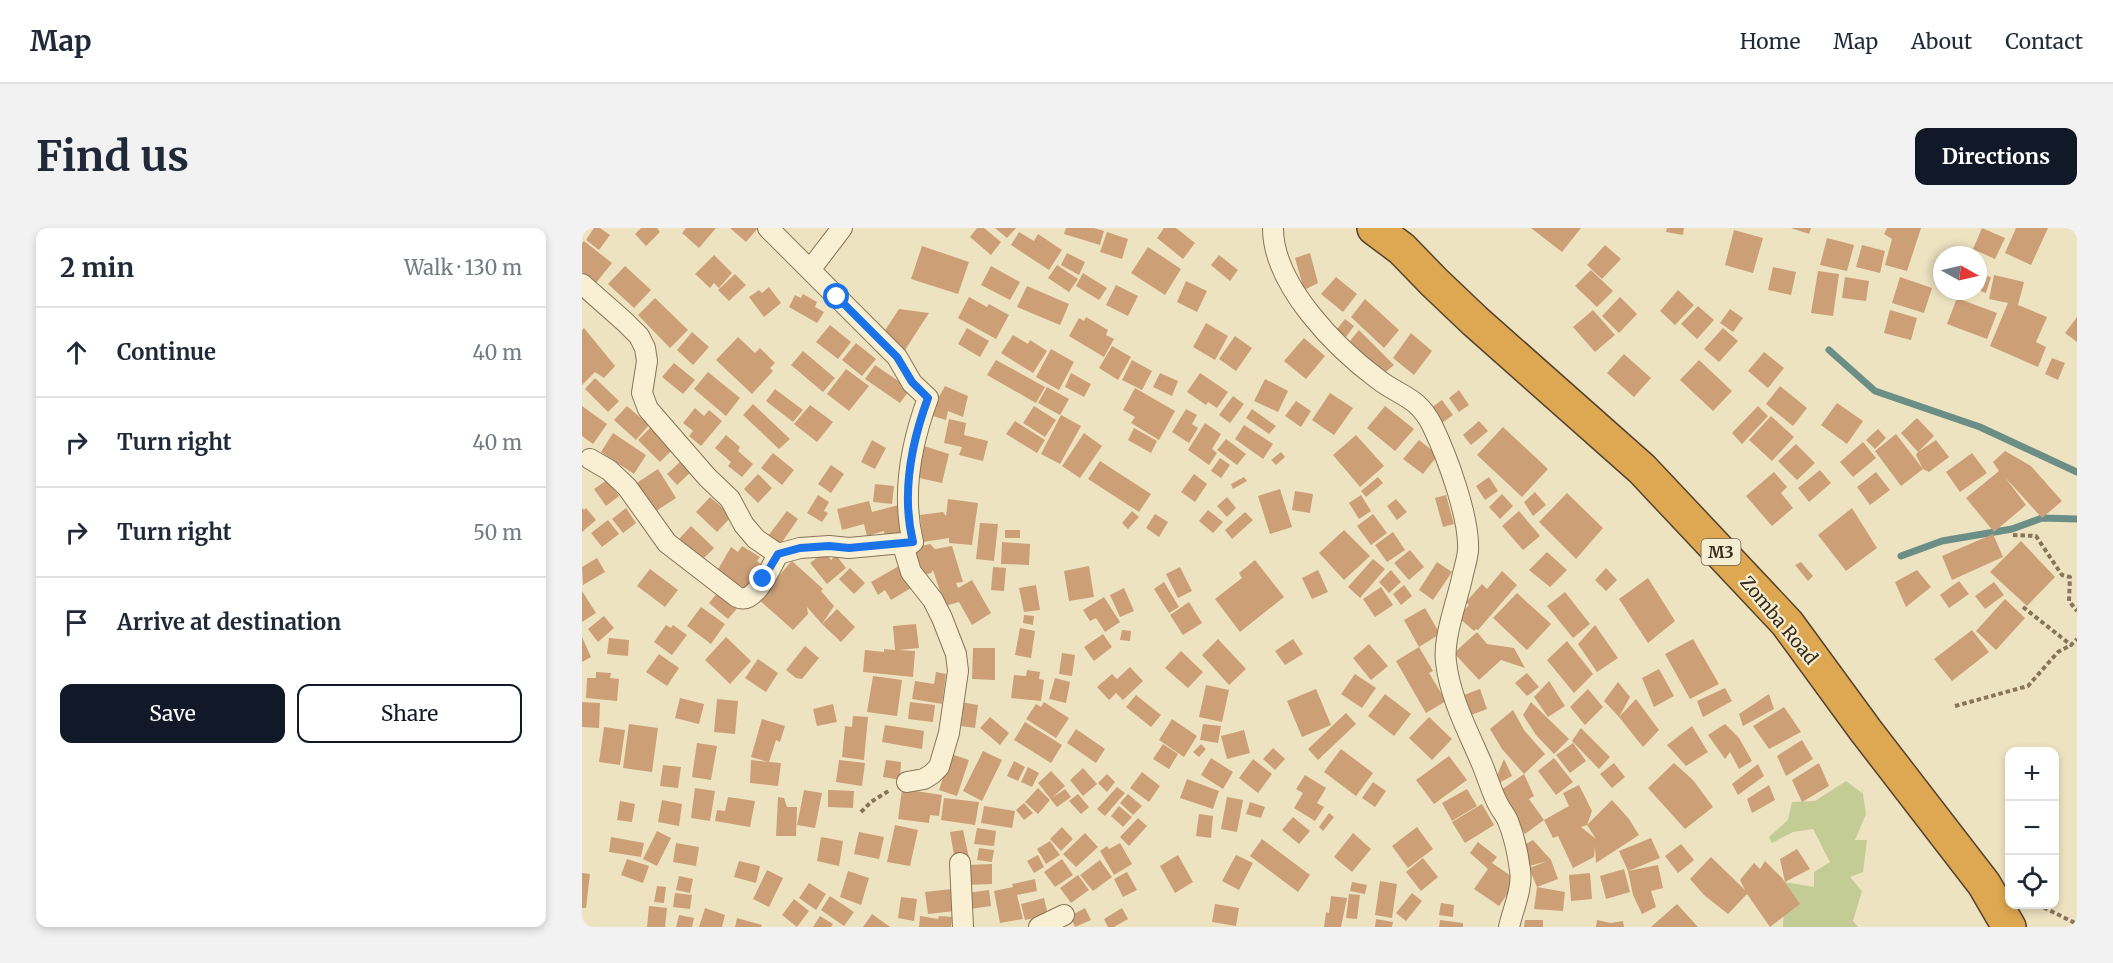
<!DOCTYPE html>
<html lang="en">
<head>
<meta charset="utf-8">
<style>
	:root { --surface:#fff; --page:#f2f2f3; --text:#1f2937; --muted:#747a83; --line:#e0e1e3; --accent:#111827 }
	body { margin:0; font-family:Merriweather,serif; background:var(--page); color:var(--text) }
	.controls { position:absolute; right:18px; bottom:18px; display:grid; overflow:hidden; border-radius:12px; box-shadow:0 3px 9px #0003 }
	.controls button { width:54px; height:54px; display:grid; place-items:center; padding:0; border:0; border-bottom:2px solid var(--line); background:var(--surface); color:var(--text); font:30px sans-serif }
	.compass { position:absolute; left:1351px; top:18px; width:54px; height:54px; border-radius:50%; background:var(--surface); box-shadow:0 3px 9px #0003; rotate:98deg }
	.stop { position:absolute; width:18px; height:18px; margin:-14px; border:4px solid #1a73e8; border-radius:50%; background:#fff }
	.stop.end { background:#1a73e8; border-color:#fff; box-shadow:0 2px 6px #0008 }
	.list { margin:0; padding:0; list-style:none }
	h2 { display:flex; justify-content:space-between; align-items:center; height:78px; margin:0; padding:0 24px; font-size:26px }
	h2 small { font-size:20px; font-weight:400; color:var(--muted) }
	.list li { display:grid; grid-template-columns:39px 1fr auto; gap:18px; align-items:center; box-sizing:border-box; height:90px; padding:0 24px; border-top:2px solid var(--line) }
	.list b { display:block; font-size:22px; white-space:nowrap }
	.list em { font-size:20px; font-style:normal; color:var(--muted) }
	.actions { display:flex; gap:12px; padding:18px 24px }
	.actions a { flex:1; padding:14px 0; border:2px solid var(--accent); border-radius:12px; text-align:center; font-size:21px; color:var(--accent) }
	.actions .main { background:var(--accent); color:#fff }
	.icon { flex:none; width:33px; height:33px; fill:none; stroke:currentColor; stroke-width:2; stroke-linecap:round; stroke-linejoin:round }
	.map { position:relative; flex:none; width:1495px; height:699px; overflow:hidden; border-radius:12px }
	header { display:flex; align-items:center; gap:36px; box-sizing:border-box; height:84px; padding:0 30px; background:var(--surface); border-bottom:2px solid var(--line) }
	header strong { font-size:28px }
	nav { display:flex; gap:33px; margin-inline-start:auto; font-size:21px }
	.intro { display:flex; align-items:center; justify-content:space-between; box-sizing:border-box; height:144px; padding:0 36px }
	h1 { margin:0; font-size:42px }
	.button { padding:15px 27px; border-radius:12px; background:var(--accent); color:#fff; font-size:21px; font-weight:700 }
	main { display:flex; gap:36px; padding:0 36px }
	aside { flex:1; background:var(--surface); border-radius:12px; box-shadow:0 3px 9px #0003 }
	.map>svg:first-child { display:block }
	.green { fill:#c3cc95 }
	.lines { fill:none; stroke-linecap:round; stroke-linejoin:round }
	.stream { stroke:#6b8e87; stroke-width:7 }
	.building { fill:#cc9f77 }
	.street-casing { stroke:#877459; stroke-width:22 }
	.highway-casing { stroke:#55422d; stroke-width:36 }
	.path { stroke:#877459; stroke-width:4; stroke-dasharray:4.5 3; stroke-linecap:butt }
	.street { stroke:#f9f0d4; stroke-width:20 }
	.highway { stroke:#dea751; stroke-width:33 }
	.route { stroke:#1a73e8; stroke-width:8 }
	.labels { text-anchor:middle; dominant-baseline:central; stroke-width:4.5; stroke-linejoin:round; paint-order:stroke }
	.shield { fill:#f5edd1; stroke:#706553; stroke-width:1.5 }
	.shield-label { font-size:16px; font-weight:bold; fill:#372b1d }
	.street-label { font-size:18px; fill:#372b1d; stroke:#f5edd1 }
</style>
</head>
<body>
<header>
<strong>Map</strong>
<nav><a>Home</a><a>Map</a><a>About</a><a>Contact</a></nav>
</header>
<div class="intro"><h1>Find us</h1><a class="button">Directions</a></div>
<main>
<aside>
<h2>2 min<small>Walk · 130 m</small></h2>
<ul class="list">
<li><svg class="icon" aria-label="ahead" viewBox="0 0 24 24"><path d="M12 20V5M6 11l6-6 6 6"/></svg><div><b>Continue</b></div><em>40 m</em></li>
<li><svg class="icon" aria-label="right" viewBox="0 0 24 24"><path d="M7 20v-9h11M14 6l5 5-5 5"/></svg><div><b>Turn right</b></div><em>40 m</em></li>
<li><svg class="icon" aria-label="right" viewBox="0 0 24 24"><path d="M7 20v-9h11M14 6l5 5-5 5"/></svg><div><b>Turn right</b></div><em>50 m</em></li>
<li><svg class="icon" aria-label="arrive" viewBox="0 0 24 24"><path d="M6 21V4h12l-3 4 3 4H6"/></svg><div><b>Arrive at destination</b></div></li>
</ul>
<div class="actions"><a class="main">Save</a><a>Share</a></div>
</aside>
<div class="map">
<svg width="1495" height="699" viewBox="0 0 1495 699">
	<rect width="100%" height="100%" fill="#eee3c1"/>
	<!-- green -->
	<path class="green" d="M1264,553L1280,565V560L1284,586L1273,612H1285L1281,644L1268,649L1280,663L1271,693L1276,699H1201L1203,654L1232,659V644L1248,634L1231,601L1211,604L1190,615L1187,609L1206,592L1210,574L1233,573Z"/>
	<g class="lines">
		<!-- stream -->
		<path class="stream" d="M1247,122L1293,163L1398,199L1495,244
			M1319,328L1360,313L1430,301L1460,290L1495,291"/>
	</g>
	<!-- building -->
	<path class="building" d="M12,0H18L28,7L17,22L4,12Z
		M59,0H75L78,4L64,18L53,6Z
		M104,0H134L117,20L100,5Z
		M148,0H176L164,14Z
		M395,0H402L419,14L409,27L388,9Z
		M413,0H434L425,10Z
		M484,0H512L522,3L518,17L482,6Z
		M582,0H594L613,15L601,31L575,10Z
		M949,0H999L980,24Z
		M1085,0H1102L1101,7L1084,4Z
		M1209,0H1229L1227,6Z
		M1305,0H1339L1325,43L1303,37L1310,11L1302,6Z
		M1400,0L1423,10L1413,31L1391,21Z
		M1434,0H1466L1449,37L1423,25Z
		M1152,2L1181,10L1171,45L1143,37Z
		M437,4L452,13L456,6L480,22L467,42L429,17Z
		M525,4L546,11L540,31L518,24Z
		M1245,10L1272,17L1265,43L1238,37Z
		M2,13L30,35L14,55L0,44V15Z
		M1023,17L1039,31L1020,51L1005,37Z
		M1280,17L1303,23L1298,45L1274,39Z
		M340,18L387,34L376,66L329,51Z
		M566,19L599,41L583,67L549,45Z
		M485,25L503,34L497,47L479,37Z
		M728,25L736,55L722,62L713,30Z
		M132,27L150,45L137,60L132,55L128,60L113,46Z
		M637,27L656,42L648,53L629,37Z
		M475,37L496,51L487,64L466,50Z
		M43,38L69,62L52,80L26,56Z
		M409,38L438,54L428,72L399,57Z
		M1191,39L1214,44L1209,67L1186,62Z
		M1009,42L1031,63L1015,79L993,58Z
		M1236,43L1257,46L1251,88L1229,85Z
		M501,45L525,60L517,72L494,58Z
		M153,46L164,57L147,73L136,62Z
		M1396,46L1409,49L1404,65L1396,62Z
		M1412,47L1442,54L1436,77L1465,89L1454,114L1464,119L1456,139L1408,118L1426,75L1407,71Z
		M754,49L775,66L761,84L739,66Z
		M1263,49L1287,53L1284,73L1260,70Z
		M1318,49L1350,60L1342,85L1310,75Z
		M604,53L625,63L615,84L595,74Z
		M534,57L556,68L546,88L524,77Z
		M445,58L487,76L478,97L435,79Z
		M187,59L199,75L182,89L167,69L177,62L180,65Z
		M1096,62L1112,77L1093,97L1078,83Z
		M221,66L235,74L233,79L242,84L235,95L207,79L213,67L219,70Z
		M387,69L405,79L407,76L427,87L414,111L376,90Z
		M1038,69L1055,86L1037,105L1020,88Z
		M73,70L106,102L88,120L56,87Z
		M1375,70L1415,85L1405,111L1365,96Z
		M783,71L817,102L802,120L769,89Z
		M1116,78L1132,92L1115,111L1099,96Z
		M317,81L347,85L323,122L300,107Z
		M1148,81L1161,90L1151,104L1138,95Z
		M1011,82L1033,107L1013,124L991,99Z
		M1308,82L1335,90L1329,112L1302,105Z
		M504,89L526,102L524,107L532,111L522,129L487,108L497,90L502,93Z
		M1495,89V114L1483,105Z
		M763,91L772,98L764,109L755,101Z
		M624,95L646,108L633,132L611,119Z
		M248,97L269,114L256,131L234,114Z
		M2,100L33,138L22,150L13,144L0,157V102Z
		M385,100L407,113L398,129L376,116Z
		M1141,100L1156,113L1137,134L1122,121Z
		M777,102L812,137L800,147L768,113Z
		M110,104L127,119L111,137L95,122Z
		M829,105L850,123L832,147L811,130Z
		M431,107L446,116L448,112L465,123L451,145L419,125Z
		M653,108L670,120L654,143L637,131Z
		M156,109L173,125L178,120L193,135L188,140L191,143L170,166L134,132Z
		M722,110L743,128L724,151L702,133Z
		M274,115L294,131L280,148L260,132Z
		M530,118L549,129L536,152L517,140Z
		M469,121L492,134L477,162L454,149Z
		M221,123L253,150L241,164L209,137Z
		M1182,124L1202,140L1186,160L1166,143Z
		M1042,126L1069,150L1052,169L1025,145Z
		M1470,130L1483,135L1476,152L1463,146Z
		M414,132L463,159L454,175L405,147Z
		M550,132L570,143L560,162L540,152Z
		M1117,132L1150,163L1131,183L1098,152Z
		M92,135L113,152L101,166L80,149Z
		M293,137L328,161L318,175L283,151Z
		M264,141L287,158L267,183L245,166Z
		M126,144L158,170L144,188L112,161Z
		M489,145L509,156L502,169L483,159Z
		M578,145L596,153L590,168L571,159Z
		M618,145L646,164L635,180L626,174L624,177L605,164Z
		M13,150L37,173L26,184L3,161Z
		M683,151L706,163L696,184L672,173Z
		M363,158L386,168L381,189L366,183L364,192L351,188L353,176Z
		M1198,158L1225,180L1211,198L1184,176Z
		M465,159L487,171L478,187L456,175Z
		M553,160L593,183L577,212L549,195L553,189L541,182Z
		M193,161L221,182L211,194L184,173Z
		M877,162L887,177L877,184L867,170Z
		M748,165L771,180L752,207L730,192Z
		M651,168L662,176L648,195L637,187Z
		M860,172L871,187L860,195L849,180Z
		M714,173L729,183L719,199L703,188Z
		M1255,175L1281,193L1265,216L1239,197Z
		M171,176L208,211L197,221L161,187Z
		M228,177L251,194L235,214L212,196Z
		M0,178L25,196L11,216L0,208Z
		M45,178L67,197L54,212L32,192Z
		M452,178L474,192L463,209L441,195Z
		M803,178L832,201L813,223L785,200Z
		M1176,178L1186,188L1160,216L1150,205Z
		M113,180L122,188L127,182L140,193L119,218L107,208L111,203L101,195Z
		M604,181L615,187L610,196L616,200L607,215L590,204Z
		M670,181L694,198L687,206L664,190Z
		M479,187L499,198L478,236L459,226Z
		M1189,188L1212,209L1190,233L1167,212Z
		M1335,190L1352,208L1336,224L1319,205Z
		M367,191L384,195L382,207L406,213L401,233L377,227L380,219L362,215Z
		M433,193L463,212L455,225L424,206Z
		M897,193L906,203L889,217L881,207Z
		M623,195L639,206L630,221L635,225L627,237L606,222Z
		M662,197L691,216L681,231L653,211Z
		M69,199L91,221L78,234L56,212Z
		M921,199L966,241L940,269L895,227Z
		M552,200L575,213L569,225L546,212Z
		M1296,201L1304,210L1293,221L1284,212Z
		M31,205L64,227L52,246L19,224Z
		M502,205L520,218L498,250L480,238Z
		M1314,206L1341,241L1319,258L1293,223Z
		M144,207L158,219L156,223L171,236L160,249L146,238L149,234L133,220Z
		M774,207L802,238L778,259L751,227Z
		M644,211L664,226L655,237L635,222Z
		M290,212L304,220L293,241L279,234Z
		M837,212L856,227L841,246L821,231Z
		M1354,212L1367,229L1347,244L1341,241L1334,227L1336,224Z
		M1281,214L1294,230L1271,249L1258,234Z
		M336,216L367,226L360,255L333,249Z
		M1214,216L1233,235L1215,252L1196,233Z
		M1423,223L1449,238L1480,273L1460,290L1423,249L1444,277L1412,304L1384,270L1417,243L1411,234Z
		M699,224L703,229L694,237L689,232Z
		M191,225L212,242L200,257L179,240Z
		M1390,225L1405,245L1378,264L1364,244Z
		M638,230L648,237L639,250L629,243Z
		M100,232L110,243L95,257L85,246Z
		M518,233L569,266L557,284L506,251Z
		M249,237L262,246L249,265L236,256Z
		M76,241L94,270L71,285L53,256Z
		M1238,242L1249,255L1227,274L1216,260Z
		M1192,244L1205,259L1199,265L1211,280L1190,298L1164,268Z
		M1294,244L1308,262L1288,277L1275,259Z
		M176,246L190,260L176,275L162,261Z
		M612,246L625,256L613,274L599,264Z
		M662,249L665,253L651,261L649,256Z
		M796,249L801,255L784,269L779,263Z
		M907,249L916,263L903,272L894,258Z
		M25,252L37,268L24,278L12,261Z
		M293,256L312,258L310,276L291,274Z
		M698,261L710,299L688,306L676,268Z
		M713,263L731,266L728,285L710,282Z
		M953,264L964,277L951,288L942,274Z
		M985,265L1021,300L994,331L957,294Z
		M920,266L931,278L918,291L907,279Z
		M236,267L247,274L242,283L246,285L240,294L225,285Z
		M779,267L789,283L777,291L767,275Z
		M864,267L872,296L861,299L853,270Z
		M128,269L150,288L135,304L114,284Z
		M645,269L654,280L645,289L635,278Z
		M366,271L396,275L390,317L367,315V310L341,314L338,287L361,284L364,288Z
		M814,271L825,284L815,292L805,278Z
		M287,273L290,284L317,277L323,305L303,309L302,303L285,308L282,296L260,302L255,281Z
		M0,280L2,282L4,280L14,292L0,304Z
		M44,280L54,295L41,305L30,291Z
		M1270,280L1295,320L1264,343L1236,307Z
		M626,282L641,294L631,305L617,293Z
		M205,283L216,291L198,317L186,308Z
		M550,283L557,289L546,301L540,295Z
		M937,283L958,308L941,322L920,298Z
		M663,284L671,292L650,311L643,302Z
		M573,286L586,294L577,309L564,300Z
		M791,286L805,305L789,317L775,298Z
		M26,292L37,306L20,319L9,305Z
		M398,295L416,296L412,333L394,331Z
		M109,298L132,320L119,333L97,311Z
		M423,302H438V310H423Z
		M762,302L788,328L762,352L737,325Z
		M811,304L823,322L805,334L793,317Z
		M1411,306L1421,329L1370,352L1360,328Z
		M1439,313L1473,349L1445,378L1408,344Z
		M420,314L448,316L447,337L419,336Z
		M348,316L353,321L370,318L381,354L374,355L376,360L390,352L409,385L390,397L377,374L363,378L351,342L349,345L337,348L326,321Z
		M160,318L178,329L175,333L180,337L165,362L135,343L149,319L156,324Z
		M828,322L842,339L827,352L812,335Z
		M243,324L249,332L254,327L264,340L245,356L228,335Z
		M965,324L985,342L968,359L947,342Z
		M15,330L23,344L1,357L0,339Z
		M791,331L803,341L778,370L766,359Z
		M673,332L702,369L658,404L633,371L660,350L657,345Z
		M210,333L241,361L239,363L252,378L240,396L255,381L273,399L259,414L240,396L225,379L226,386L211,402L176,371Z
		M855,334L870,344L851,372L837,362Z
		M1219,334L1231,348L1226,353L1213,337Z
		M317,338L329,360L309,372L303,362L296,367L289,354Z
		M507,338L512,369L487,373L482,343Z
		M411,339L424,340L422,363L409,362Z
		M598,339L610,363L596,370L584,346Z
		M268,340L283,355L272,366L257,351Z
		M1024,340L1035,352L1024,363L1013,352Z
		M68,341L96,362L83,379L55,358Z
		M736,342L746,364L730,371L720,350Z
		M809,342L819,354L807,365L797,354Z
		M1335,342L1349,359L1324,379L1313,354Z
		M920,343L935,357L896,402L894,401L892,403L876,389L887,377L884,374L900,356L905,361Z
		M1066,350L1093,393L1066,415L1037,371Z
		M1377,353L1387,366L1367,380L1358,367Z
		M582,354L597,379L587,385L572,361Z
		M1412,354L1422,367L1403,381L1393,368Z
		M454,357L458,382L442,384L437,360Z
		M822,357L830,368L819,377L811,366Z
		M140,359L159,376L146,391L127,375Z
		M799,359L811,377L793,389L781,371Z
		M542,360L552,383L538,389L528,367Z
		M0,363L14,385L0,394Z
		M983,364L1008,396L991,410L965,378Z
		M935,365L969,396L945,422L911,390Z
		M522,369L538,394L523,404L514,390L508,393L501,382Z
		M1423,371L1443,390L1414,422L1394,403Z
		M607,374L620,395L601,407L588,387Z
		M119,379L143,396L129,416L105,398Z
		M843,380L858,406L837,419L822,392Z
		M442,387L452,388L451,397L441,395Z
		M22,388L32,400L16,414L6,401Z
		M334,396L337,420L317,422L333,423L331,449L281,444L283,422L302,424V421L313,422L311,398Z
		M84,397L89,400L91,397L105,407L90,427L72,414Z
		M1013,397L1036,430L1015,444L996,416Z
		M438,400L453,403L449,430L433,427Z
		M540,402L549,403L548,413L538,412Z
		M1390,402L1407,424L1370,453L1352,431Z
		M895,404L905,416L932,420L943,440L919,432L897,452L872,425Z
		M521,406L530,419L512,433L502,419Z
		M0,409L9,429L0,434Z
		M144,409L169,433L148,456L123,432Z
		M27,410L47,412L46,428L25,426Z
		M636,411L664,441L647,457L620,427Z
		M711,411L721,426L703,437L693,423Z
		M1111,411L1137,456L1108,471L1083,426Z
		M985,413L1011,446L992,465L965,432Z
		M787,416L806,438L789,452L771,430Z
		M223,418L237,430L220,451L214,450L204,442Z
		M837,419L851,443L847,445L864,473L844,485L814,433Z
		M391,420H413V452L390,451Z
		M599,423L621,444L606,460L583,440Z
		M480,425L493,427L490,448L477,446Z
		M77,426L97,440L85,458L64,444Z
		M176,431L196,445L184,464L163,450Z
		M548,439L561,453L541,472L534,465L527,472L515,459L530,446L535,451Z
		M1077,441L1092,468L1072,479L1060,450Z
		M445,442L458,444L457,451L462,452L459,473L429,470L432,447L444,448Z
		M14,444L29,445L28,450L37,451L35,473L4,470L5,450H14Z
		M354,444L364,446L360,476L330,471L333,453L352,456Z
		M945,445L957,459L945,468L933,455Z
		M773,446L794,460L780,480L759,466Z
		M291,448L320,452L315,488L285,484Z
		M473,450L488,454L484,475L467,471Z
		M967,453L983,478L966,489L952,469Z
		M1036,454L1048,469L1037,489L1022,473Z
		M624,457L647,462L640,494L617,489Z
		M1143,460L1150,473L1121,489L1115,473Z
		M734,461L749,497L720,509L705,473Z
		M898,461L905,481L889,487L882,467Z
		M1006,461L1021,479L1003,497L988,479Z
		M803,466L829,486L812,508L786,488Z
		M1187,466L1192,481L1161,498L1157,486Z
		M554,467L579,487L569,499L544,479Z
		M98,470L122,476L117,496L93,490Z
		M135,471L156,473L153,506L132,504Z
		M1054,471L1077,502L1061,519L1037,489Z
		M0,474L18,475L17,500L0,499Z
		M328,474L353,477L351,494L326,491Z
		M378,474L396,477L393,500L379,498L381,483H376Z
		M462,474L487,490L474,510L444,491L454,476L459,479Z
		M949,474L987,511L972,526L954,507L941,487Z
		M251,476L255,494L235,498L231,481Z
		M1202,479L1219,504L1187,521L1171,498Z
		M931,482L942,502L963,526L942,546L920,521L908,501Z
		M764,485L774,496L736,532L726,521Z
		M271,488L286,489L282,532L260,529L263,498L270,499Z
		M408,489L427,505L418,517L398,500Z
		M847,489L870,511L850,532L827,510Z
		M180,491L203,498L198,514L194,512L187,534L199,535L196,558L168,555L169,532L186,534L169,529Z
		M590,491L615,508L602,529L577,512Z
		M443,494L480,517L469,535L432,512Z
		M47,496L76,500L70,544L41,540Z
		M621,496L639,498L636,515L618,512Z
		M1143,496L1157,510L1170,533L1157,541L1148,524L1143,531L1126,507Z
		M303,497L342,503L340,521L300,514Z
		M1110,498L1126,524L1104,538L1085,517Z
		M22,499L43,502L38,537L17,534Z
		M999,500L1028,529L1017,541L990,513Z
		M494,501L523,521L514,535L485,515Z
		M662,502L668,525L645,531L639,508Z
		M1220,512L1231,531L1204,548L1195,528Z
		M115,515L135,518L129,552L110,549Z
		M991,515L1004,533L988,545L974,527Z
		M581,516L596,526L587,541L571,531Z
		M619,516L624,521L617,529L611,524Z
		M691,520L703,531L693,542L681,531Z
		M759,521L791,545L774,568L742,544Z
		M401,523L420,532L400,573L381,563Z
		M369,526L387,532L375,568L357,562Z
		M867,528L885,552L852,576L834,552Z
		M629,530L651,544L641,561L619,547Z
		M972,530L991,554L974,567L956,543Z
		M671,531L690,546L676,565L657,550Z
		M922,531L930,548L913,557L912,555Z
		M257,532L283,535L280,558L254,554Z
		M304,532L319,534L318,552L301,549Z
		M432,533L443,539L436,553L425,548Z
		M1032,535L1043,549L1030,560L1018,546Z
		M1092,535L1111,552L1131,579L1103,601L1066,560Z
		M1237,535L1247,558L1220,574L1210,552Z
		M1176,536L1182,548L1156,567L1150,556Z
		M81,537L99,539L96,560L78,558Z
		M446,539L457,545L450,559L439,554Z
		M501,540L515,556L501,568L488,552Z
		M469,543L483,558L470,570L483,561L489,569L475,579L456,555Z
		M560,544L578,558L567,574L548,560Z
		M525,546L533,554L525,564L516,555Z
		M942,546L952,568L947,571L962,592L987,578L981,565L997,557L1010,583L1005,597L999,599L1014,611L1005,597L1030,572L1047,591L1057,607L1014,635L1013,618L1012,629L991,640L976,608L971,610L962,592L943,606L927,585L919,562Z
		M723,547L744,560L735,575L742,579L733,593L712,580L721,565L714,561Z
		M605,551L637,563L631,581L598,570Z
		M791,554L804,563L793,579L780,570Z
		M1187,557L1193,572L1170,585L1165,571Z
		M535,559L543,565L523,588L515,581Z
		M113,560L133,563L128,593L109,590Z
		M456,560L468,572L456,586L443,574Z
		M320,561L360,567L357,588L348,587L347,595L316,591Z
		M885,561L895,578L870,593L860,575Z
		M222,562L240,565L233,600L215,597Z
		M246,562L272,563L271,580L246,579Z
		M496,566L507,579L499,586L487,573Z
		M546,566L560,578L551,587L538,575Z
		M146,569L173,573L168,599L133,593L135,582L143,583Z
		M196,569L202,570L205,579H215L214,608H194Z
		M645,569L661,572L655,604L639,601Z
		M362,570L397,574L393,597L359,592Z
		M80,572L100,576L97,598L76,594Z
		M38,573L53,576L50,594L35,592Z
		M668,574L683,579L679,590L664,586Z
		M442,575L451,585L442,592L434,582Z
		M900,576L912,597L883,615L870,594Z
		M402,578L433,583L430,600L399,595Z
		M537,578L550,589L541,599L529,588Z
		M747,585L752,589L741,603L737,599Z
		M617,586L631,588L629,610L614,608Z
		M711,589L728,603L717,616L700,602Z
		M556,590L565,598L547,618L538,609Z
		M313,597L336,602L328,638L305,634Z
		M480,599L491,611L479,623L468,611Z
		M835,599L851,621L826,640L810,618Z
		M395,600L414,603L412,618L392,616Z
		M381,602L387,630L373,633L368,604Z
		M75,603L89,610L75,638L61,631Z
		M277,604L302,609L297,631L272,626Z
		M503,605L516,619L494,639L481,626Z
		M771,605L789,621L770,644L752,629Z
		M29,609L62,615L59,629L27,624Z
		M239,609L261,613L257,638L235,633Z
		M1069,610L1078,630L1046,643L1076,637L1081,660L1069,663L1074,679L1060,686L1051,667L1046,643L1037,623Z
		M680,611L728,647L716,664L668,628Z
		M951,612L969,632L976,651L955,659L983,664L981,683L952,681L955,659L947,640L966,633L940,640L935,621Z
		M468,613L478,627L464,636L455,621Z
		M896,614L915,629L910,635L935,652L917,678L892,661L906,641L888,625Z
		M94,615L117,619L114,638L91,634Z
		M538,615L550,636L532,647L518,623L525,618L527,621Z
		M1099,616L1112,632L1096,645L1083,628Z
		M397,620L412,622L410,634L395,632Z
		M1215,621L1228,641L1203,654L1198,631Z
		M456,627L462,639L452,645L445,633Z
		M596,627L611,654L593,665L578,638Z
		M654,627L671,635L657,662L640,653Z
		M1129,629L1163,662L1158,652L1172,635L1178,641L1183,633L1200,650L1218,676L1188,699L1165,666L1146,686L1122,667L1108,651Z
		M841,630L856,649L839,663L824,644Z
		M45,631L67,638L61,655L39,647Z
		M480,631L491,647L473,659L462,644Z
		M518,632L530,649L511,663L498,647Z
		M157,633L178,638L174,655L152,649Z
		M410,636V656L385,657L384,637Z
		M1042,641L1048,664L1024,671L1018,648Z
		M185,642L201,650L187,679L171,671Z
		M266,643L287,650L279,677L258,669Z
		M545,644L555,662L541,669L532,651Z
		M0,645L8,646L4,680H0Z
		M1008,645L1010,671L989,673L987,647Z
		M496,647L507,662L489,675L478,660Z
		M97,648L111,651L108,665L94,662Z
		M453,651L455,663L435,667L441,691L418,695L412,663L431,659L430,656Z
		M798,653L815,656L810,690L793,687Z
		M770,654L785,657L783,666L768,663Z
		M227,655L244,666L234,682L217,670Z
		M75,658L84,659L82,675L72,674Z
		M370,661L373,683L346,686L343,664Z
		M407,662L409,678L388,681L385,665Z
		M93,665L110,667L108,681L91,679Z
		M830,665L840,673L824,693L814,685Z
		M767,666L778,667L775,691L764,690Z
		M248,668L272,684L262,698L239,682Z
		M749,668L765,670L759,699H742L744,684L747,685Z
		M319,669L335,671L332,693L316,690Z
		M462,670L466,687L443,692L439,676Z
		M212,671L227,683L215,699L200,687Z
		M859,675L872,677L871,689L857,687Z
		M633,676L657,680L654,698L630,694Z
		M1095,676L1116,699H1069Z
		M67,678L85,680L83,699H65Z
		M123,680L143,687L140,699H117Z
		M503,680L509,692L493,699L488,688Z
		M540,680L546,691L532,699H526L522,691Z
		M290,686L308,699H281Z
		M97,687L112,690L110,699H94Z
		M238,688L251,696L249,699H231Z
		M338,688L356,691L357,688L370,689L369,699H337Z
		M155,690L180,697L179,699H153Z
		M794,691L811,694L810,699H793Z
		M858,692L881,695V699H857Z
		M943,692H961V699H942Z
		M1015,692L1029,695L1041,693L1042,699H1014Z"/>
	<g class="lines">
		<!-- street casing -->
		<g class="street-casing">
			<path id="street" d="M186,0L315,129L330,155L346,170C329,216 319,265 331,314L322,321L329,344L351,372L360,390L374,426L376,443L367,505L357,539L350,546L342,551L325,554
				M691,0C691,57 754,120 797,152C820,169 836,169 850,197C865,228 888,290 886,323C885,332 882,341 880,350C875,374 861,409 864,434C868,470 886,503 900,536C905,548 909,562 915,574C918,581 923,586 926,593C932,608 936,626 938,642C941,660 931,681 927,699
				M228,42L260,0
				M0,56L43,94L57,108L63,120L65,133L60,165L66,181L125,249L148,271L162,297L174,311L196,326L218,320L247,318L267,320L331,314
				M8,231L27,242L45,259L85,315L155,369C173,378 189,339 196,326
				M378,635L381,699
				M457,699L482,687"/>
		</g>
		<!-- highway casing -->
		<g class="highway-casing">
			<path id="highway" d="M792,0L820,21L852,54L893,93L1060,241L1205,395L1284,503L1402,656L1427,699"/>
		</g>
		<!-- path -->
		<path class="path" d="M1431,307L1454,308L1480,347L1488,349L1487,373L1495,383
			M1441,379L1489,417L1495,411
			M1373,478L1446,458L1476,424L1489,417
			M279,584L289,574L308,562
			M1455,676L1495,696"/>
		<!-- street -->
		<use href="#street" class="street"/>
		<!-- highway -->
		<use href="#highway" class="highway"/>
	</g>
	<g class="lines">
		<!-- route -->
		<path class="route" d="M181,351L196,326L218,320L247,318L267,320L331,314C319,265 329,216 346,170L330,154L315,129L255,69"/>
	</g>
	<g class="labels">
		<!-- shield labels -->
		<rect class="shield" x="1119.5" y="311" width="39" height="26" rx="4.5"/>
		<g class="shield-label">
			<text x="1139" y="324">M3</text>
		</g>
		<!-- street labels -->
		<g class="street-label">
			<text transform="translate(1197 392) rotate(50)">Zomba Road</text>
		</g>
	</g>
</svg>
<div class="controls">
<button>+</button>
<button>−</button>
<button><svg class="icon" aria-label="locate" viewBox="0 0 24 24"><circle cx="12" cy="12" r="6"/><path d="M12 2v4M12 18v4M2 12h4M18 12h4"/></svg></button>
</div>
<svg class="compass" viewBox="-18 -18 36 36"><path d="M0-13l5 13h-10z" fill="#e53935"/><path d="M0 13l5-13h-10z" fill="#747a83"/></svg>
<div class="stop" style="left:255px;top:69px"></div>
<div class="stop end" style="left:181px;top:351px"></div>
</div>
</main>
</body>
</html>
